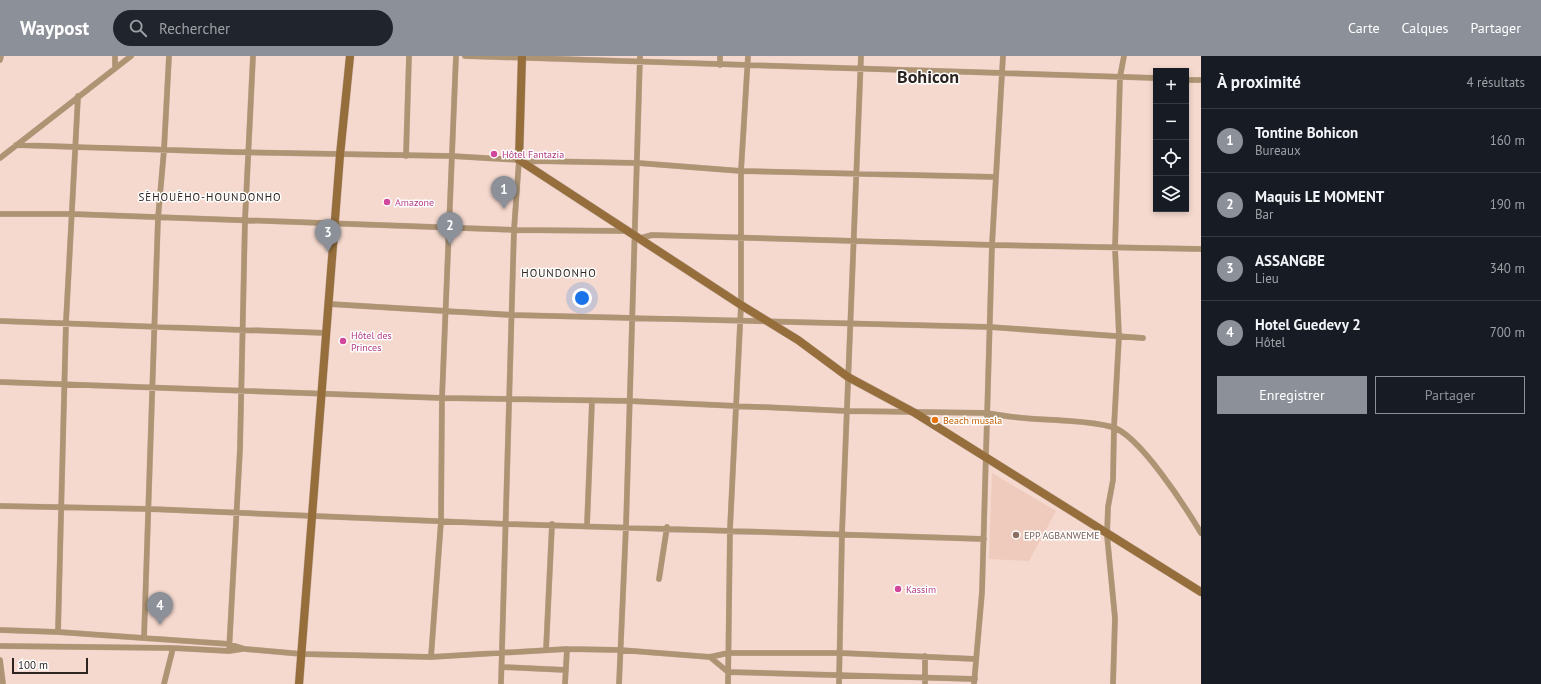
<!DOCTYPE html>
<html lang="fr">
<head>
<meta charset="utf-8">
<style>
	:root { --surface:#171b24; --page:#20242c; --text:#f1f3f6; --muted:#9ea1a6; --line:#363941; --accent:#8c9099 }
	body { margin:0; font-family:"PT Sans",sans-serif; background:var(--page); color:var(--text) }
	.controls { position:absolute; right:12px; top:12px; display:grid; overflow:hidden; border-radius:0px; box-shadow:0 2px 6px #0003 }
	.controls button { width:36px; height:36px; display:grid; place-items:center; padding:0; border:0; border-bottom:1px solid var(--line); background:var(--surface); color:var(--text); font:20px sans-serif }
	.scale { position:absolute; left:12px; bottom:10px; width:76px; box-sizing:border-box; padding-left:4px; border:2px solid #2d231f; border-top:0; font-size:11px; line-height:14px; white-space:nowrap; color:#2d231f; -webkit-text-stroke:3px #fff; paint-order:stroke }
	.you { position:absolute; left:582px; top:242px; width:14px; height:14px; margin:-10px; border:3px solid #fff; border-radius:50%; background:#1a73e8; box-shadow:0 0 0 6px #1a73e833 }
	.badge { display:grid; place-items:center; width:26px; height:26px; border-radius:50%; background:var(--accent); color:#fff; font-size:13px; font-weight:700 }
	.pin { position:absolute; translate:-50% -33px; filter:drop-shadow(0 1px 2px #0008) }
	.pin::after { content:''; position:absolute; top:21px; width:14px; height:12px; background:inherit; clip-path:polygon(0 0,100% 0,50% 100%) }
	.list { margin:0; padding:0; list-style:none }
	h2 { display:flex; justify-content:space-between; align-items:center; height:52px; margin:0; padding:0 16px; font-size:17px }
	h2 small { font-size:13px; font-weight:400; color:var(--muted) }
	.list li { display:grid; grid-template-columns:26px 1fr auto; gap:12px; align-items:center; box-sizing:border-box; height:64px; padding:0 16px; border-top:1px solid var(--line) }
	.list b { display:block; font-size:15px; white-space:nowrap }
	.list p { margin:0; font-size:13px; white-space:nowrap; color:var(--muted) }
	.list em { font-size:13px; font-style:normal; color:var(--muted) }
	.actions { display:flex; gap:8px; padding:12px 16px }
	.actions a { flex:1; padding:9px 0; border:1px solid var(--accent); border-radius:0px; text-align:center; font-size:14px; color:var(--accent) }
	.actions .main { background:var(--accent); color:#fff }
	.icon { flex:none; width:22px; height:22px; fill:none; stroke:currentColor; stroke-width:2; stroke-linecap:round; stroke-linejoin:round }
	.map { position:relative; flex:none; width:1201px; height:628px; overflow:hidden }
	header { display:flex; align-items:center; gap:24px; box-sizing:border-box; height:56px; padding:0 20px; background:var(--accent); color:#fff }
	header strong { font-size:19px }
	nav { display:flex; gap:22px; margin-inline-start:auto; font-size:14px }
	.search { width:280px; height:36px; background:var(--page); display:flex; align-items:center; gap:10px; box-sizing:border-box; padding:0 14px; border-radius:22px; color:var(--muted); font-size:15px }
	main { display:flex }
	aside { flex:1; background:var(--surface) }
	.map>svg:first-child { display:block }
	.built { fill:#eecbbc }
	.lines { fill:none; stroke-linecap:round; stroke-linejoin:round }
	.street-casing { stroke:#d1b8ae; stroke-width:6 }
	.secondary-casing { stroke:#d1b8ae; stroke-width:9 }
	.street { stroke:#ae9473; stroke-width:5.5 }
	.secondary { stroke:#956e3c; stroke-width:8 }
	.hotel-dot { fill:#d1479c; stroke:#fff; stroke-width:1.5 }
	.food-dot { fill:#e8710a; stroke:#fff; stroke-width:1.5 }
	.education-dot { fill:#8d6e63; stroke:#fff; stroke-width:1.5 }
	.labels { text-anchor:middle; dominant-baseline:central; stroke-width:3; stroke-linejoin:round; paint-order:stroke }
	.hotel-label { font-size:10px; fill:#b23c85; stroke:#fff; text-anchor:start }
	.food-label { font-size:10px; fill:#c56008; stroke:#fff; text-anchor:start }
	.education-label { font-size:10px; fill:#785e54; stroke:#fff; text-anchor:start }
	.neighbourhood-label { font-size:11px; letter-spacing:1px; fill:#2d231f; stroke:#fff }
	.town-label { font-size:18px; font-weight:bold; fill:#2d231f; stroke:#fff }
</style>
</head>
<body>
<header>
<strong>Waypost</strong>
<div class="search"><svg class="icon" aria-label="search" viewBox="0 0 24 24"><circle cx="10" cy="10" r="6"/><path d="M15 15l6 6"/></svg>Rechercher</div>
<nav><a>Carte</a><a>Calques</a><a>Partager</a></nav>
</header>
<main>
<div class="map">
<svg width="1201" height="628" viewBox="0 0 1201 628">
	<rect width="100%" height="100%" fill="#f5d9ce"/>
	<!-- built -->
	<path class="built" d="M992,417L1056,455L1029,505L989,503Z"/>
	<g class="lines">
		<!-- street casing -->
		<g class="street-casing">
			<path id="street" d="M465,0L1156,22
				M720,0V9
				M0,4L1,0
				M115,12V0
				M1186,24H1201
				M16,89L232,96L451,100L519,104L514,174L501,628
				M406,100L409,0
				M0,102L131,0
				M525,108L535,105L638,107L741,115L996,121
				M0,158H72L514,174L627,175
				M641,182L652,179L992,189L1201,193
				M329,248L512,259L990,271L1143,282
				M0,265L326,277
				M0,326L442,342L629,345L847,355L988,357C1015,363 1042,363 1070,365C1084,366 1098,367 1112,371C1139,378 1186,452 1201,477
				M0,450L150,453L506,468L984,483
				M587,469L592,345
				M659,523L667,471
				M0,574L58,576L229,588L245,593L302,598L431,601L567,593L620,594L710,601L728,597H840L976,603
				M58,576L66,266L78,40
				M144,582L158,162L164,94L169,0
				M0,590L173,592L229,595L242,593
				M546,594L552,468
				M229,595L240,393L245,164L253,0
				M431,601L441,465L442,342L456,0
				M710,601L728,616L975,623
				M0,604L3,628
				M502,611L566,614
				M164,628L173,592
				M565,628L567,593
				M619,628L626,470L640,0
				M728,628L730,473L741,249V115L748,0
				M839,628L842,477L861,0
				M925,628V600
				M974,628L982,536L992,189L1003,0
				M1113,628L1115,562L1107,479L1108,451L1113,424L1114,371L1119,280L1115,192L1120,21L1124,0"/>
		</g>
		<!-- secondary casing -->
		<g class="secondary-casing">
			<path id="secondary" d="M522,0L519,104L741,249L798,284L848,321L915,357L1201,536
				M299,628L340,99L350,0"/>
		</g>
		<!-- street -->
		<use href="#street" class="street"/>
		<!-- secondary -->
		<use href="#secondary" class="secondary"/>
	</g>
	<!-- markers -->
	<g class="hotel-dot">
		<circle cx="494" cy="98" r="4"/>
		<circle cx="387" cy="146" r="4"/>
		<circle cx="343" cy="285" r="4"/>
		<circle cx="898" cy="533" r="4"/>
	</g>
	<circle class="food-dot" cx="935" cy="364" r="4"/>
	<circle class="education-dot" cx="1016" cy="479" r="4"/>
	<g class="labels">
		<!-- hotel labels -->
		<g class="hotel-label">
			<text x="502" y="98">Hôtel Fantazia</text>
			<text x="395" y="146">Amazone</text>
			<text x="351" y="279">Hôtel des<tspan x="351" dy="12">Princes</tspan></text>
			<text x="906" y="533">Kassim</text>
		</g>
		<!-- food labels -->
		<g class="food-label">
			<text x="943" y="364">Beach musala</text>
		</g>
		<!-- education labels -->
		<g class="education-label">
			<text x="1024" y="479">EPP AGBANWEME</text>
		</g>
		<!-- neighbourhood labels -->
		<g class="neighbourhood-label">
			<text x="210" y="141">SÈHOUÈHO-HOUNDONHO</text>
			<text x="559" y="217">HOUNDONHO</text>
		</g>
		<!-- town labels -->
		<g class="town-label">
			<text x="928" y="20">Bohicon</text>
		</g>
	</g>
</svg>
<div class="controls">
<button>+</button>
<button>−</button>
<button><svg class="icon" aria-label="locate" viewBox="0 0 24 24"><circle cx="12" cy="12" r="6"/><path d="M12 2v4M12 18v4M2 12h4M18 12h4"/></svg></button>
<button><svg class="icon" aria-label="layers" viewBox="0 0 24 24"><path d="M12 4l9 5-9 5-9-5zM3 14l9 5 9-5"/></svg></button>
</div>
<div class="scale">100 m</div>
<div class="you"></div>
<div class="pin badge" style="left:504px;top:153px">1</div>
<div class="pin badge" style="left:450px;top:189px">2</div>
<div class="pin badge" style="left:328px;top:196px">3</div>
<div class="pin badge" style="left:160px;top:569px">4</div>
</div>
<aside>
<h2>À proximité<small>4 résultats</small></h2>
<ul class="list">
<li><span class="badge">1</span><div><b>Tontine Bohicon</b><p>Bureaux</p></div><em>160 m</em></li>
<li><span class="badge">2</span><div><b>Maquis LE MOMENT</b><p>Bar</p></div><em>190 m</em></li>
<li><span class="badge">3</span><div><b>ASSANGBE</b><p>Lieu</p></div><em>340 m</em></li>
<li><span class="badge">4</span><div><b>Hotel Guedevy 2</b><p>Hôtel</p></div><em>700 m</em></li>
</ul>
<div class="actions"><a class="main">Enregistrer</a><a>Partager</a></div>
</aside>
</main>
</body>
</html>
